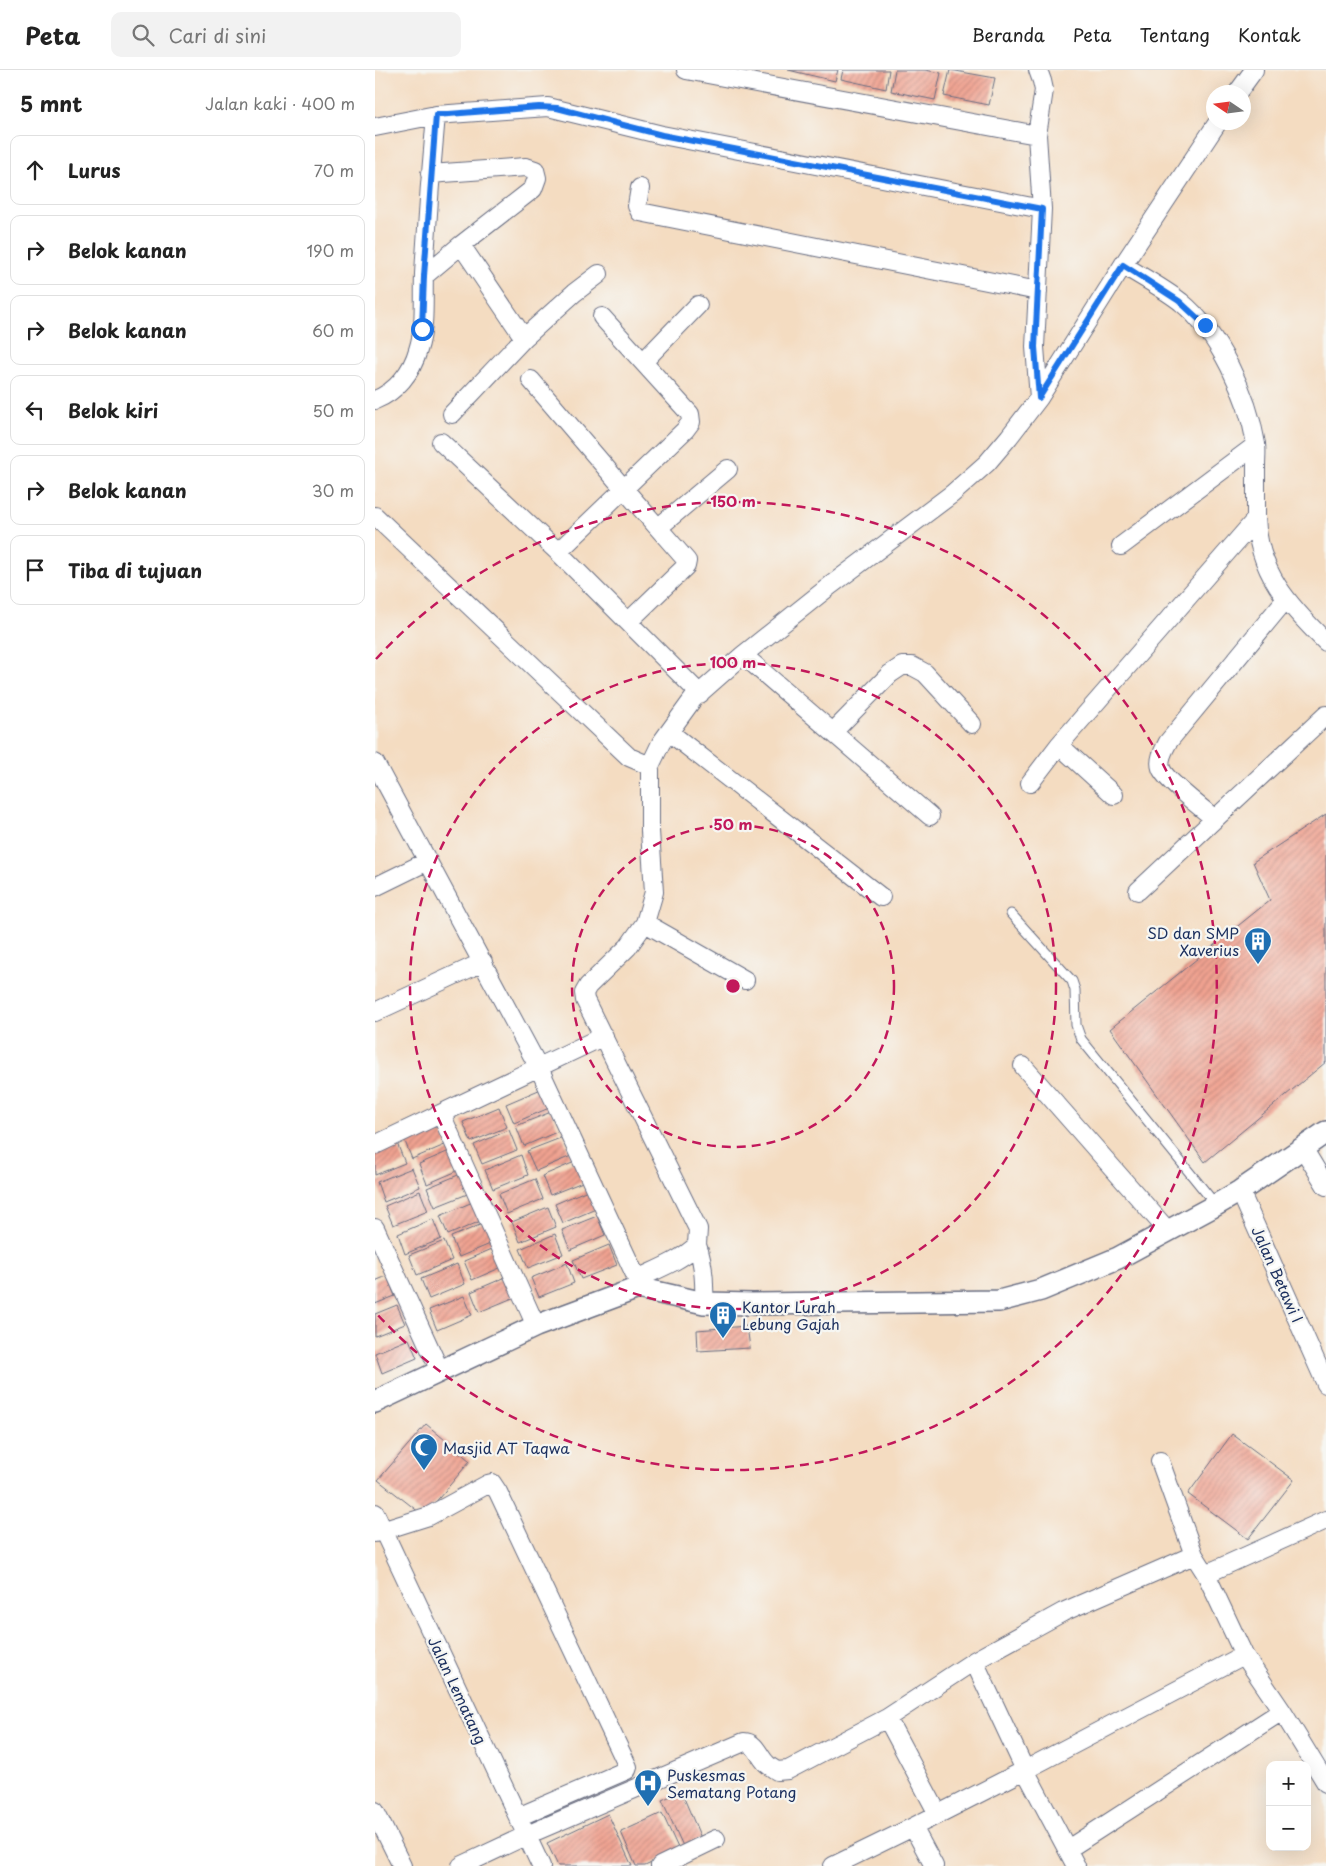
<!DOCTYPE html>
<html lang="id">
<head>
<meta charset="utf-8">
<style>
	:root { --surface:#fff; --page:#f2f2f2; --text:#222; --muted:#767676; --line:#e0e0e0 }
	body { margin:0; font-family:"Playpen Sans",sans-serif; background:var(--page); color:var(--text) }
	.controls { position:absolute; right:15px; bottom:15px; display:grid; overflow:hidden; border-radius:10px; box-shadow:0 5px 20px #0002 }
	.controls button { width:45px; height:45px; display:grid; place-items:center; padding:0; border:0; border-bottom:1px solid var(--line); background:var(--surface); color:var(--text); font:25px sans-serif }
	.compass { position:absolute; left:831px; top:15px; width:45px; height:45px; border-radius:50%; background:var(--surface); box-shadow:0 5px 20px #0002; rotate:283deg }
	.stop { position:absolute; width:15px; height:15px; margin:-11px; border:4px solid #1a73e8; border-radius:50%; background:#fff }
	.stop.end { background:#1a73e8; border-color:#fff; box-shadow:0 1px 5px #0008 }
	.list { margin:0; padding:0; list-style:none }
	h2 { display:flex; justify-content:space-between; align-items:center; height:65px; margin:0; padding:0 20px; font-size:21px }
	h2 small { font-size:16px; font-weight:400; color:var(--muted) }
	.list li { display:grid; grid-template-columns:32px 1fr auto; gap:15px; align-items:center; box-sizing:border-box; height:70px; margin:0 10px 10px; padding:0 10px; border:1px solid var(--line); border-radius:10px }
	.list b { display:block; font-size:19px; white-space:nowrap }
	.list em { font-size:16px; font-style:normal; color:var(--muted) }
	.icon { flex:none; width:28px; height:28px; fill:none; stroke:currentColor; stroke-width:2; stroke-linecap:round; stroke-linejoin:round }
	.map { position:relative; flex:none; width:951px; height:1796px; overflow:hidden }
	header { display:flex; align-items:center; gap:30px; box-sizing:border-box; height:70px; padding:0 25px; background:var(--surface); border-bottom:1px solid var(--line) }
	header strong { font-size:24px }
	nav { display:flex; gap:28px; margin-inline-start:auto; font-size:18px }
	.search { width:350px; height:45px; background:var(--page); display:flex; align-items:center; gap:12px; box-sizing:border-box; padding:0 18px; border-radius:10px; color:var(--muted); font-size:19px }
	main { display:flex }
	aside { flex:1; background:var(--surface) }
	.map>svg:first-child { display:block }
	.building { fill:url(#building-hatch) }
	.lines { fill:none; stroke-linecap:round; stroke-linejoin:round }
	.service-casing { stroke:#676c81; stroke-width:11 }
	.minor-casing { stroke:#676c81; stroke-width:20 }
	.tertiary-casing { stroke:#676c81; stroke-width:24 }
	.service { stroke:#fff; stroke-width:9 }
	.minor { stroke:#fff; stroke-width:18 }
	.tertiary { stroke:#fff; stroke-width:21 }
	.route { stroke:#1a73e8; stroke-width:6 }
	.ring { fill:none; stroke:#c2185b; stroke-width:2.5; stroke-dasharray:9 6 }
	.labels { text-anchor:middle; dominant-baseline:central; stroke-width:4.5; stroke-linejoin:round; paint-order:stroke }
	.poi-label { font-size:15px; fill:#1b2f5e; stroke:#f6f6f2; text-anchor:start }
	.street-label { font-size:15px; fill:#1b2f5e; stroke:#f6f6f2 }
	.centre { fill:#c2185b; stroke:#f6f6f2; stroke-width:2.5 }
	.ring-label { font-size:15px; text-anchor:middle; font-weight:bold; fill:#c2185b; stroke:#f6f6f2; stroke-width:4.5; stroke-linejoin:round; paint-order:stroke }
</style>
</head>
<body>
<header>
<strong>Peta</strong>
<div class="search"><svg class="icon" aria-label="search" viewBox="0 0 24 24"><circle cx="10" cy="10" r="6"/><path d="M15 15l6 6"/></svg>Cari di sini</div>
<nav><a>Beranda</a><a>Peta</a><a>Tentang</a><a>Kontak</a></nav>
</header>
<main>
<aside>
<h2>5 mnt<small>Jalan kaki · 400 m</small></h2>
<ul class="list">
<li><svg class="icon" aria-label="ahead" viewBox="0 0 24 24"><path d="M12 20V5M6 11l6-6 6 6"/></svg><div><b>Lurus</b></div><em>70 m</em></li>
<li><svg class="icon" aria-label="right" viewBox="0 0 24 24"><path d="M7 20v-9h11M14 6l5 5-5 5"/></svg><div><b>Belok kanan</b></div><em>190 m</em></li>
<li><svg class="icon" aria-label="right" viewBox="0 0 24 24"><path d="M7 20v-9h11M14 6l5 5-5 5"/></svg><div><b>Belok kanan</b></div><em>60 m</em></li>
<li><svg class="icon" aria-label="left" viewBox="0 0 24 24"><path d="M17 20v-9H6M10 6l-5 5 5 5"/></svg><div><b>Belok kiri</b></div><em>50 m</em></li>
<li><svg class="icon" aria-label="right" viewBox="0 0 24 24"><path d="M7 20v-9h11M14 6l5 5-5 5"/></svg><div><b>Belok kanan</b></div><em>30 m</em></li>
<li><svg class="icon" aria-label="arrive" viewBox="0 0 24 24"><path d="M6 21V4h12l-3 4 3 4H6"/></svg><div><b>Tiba di tujuan</b></div></li>
</ul>
</aside>
<div class="map">
<svg width="951" height="1796" viewBox="0 0 951 1796">
	<defs>
		<pattern id="building-hatch" width="6" height="6" patternUnits="userSpaceOnUse" patternTransform="scale(1.25)"><rect width="6" height="6" fill="#f0a290"/><path d="M-1 1l2-2M0 6l6-6M5 7l2-2" fill="none" stroke="#c28479"/></pattern>
	</defs>
	<rect width="100%" height="100%" fill="#f6f6f2"/>
	<filter id="ink" filterUnits="userSpaceOnUse"><feTurbulence type="fractalNoise" baseFrequency=".02" numOctaves="2"/><feDisplacementMap in="SourceGraphic" scale="10" xChannelSelector="R" yChannelSelector="G"/><feConvolveMatrix kernelMatrix="1 2 1 2 8 2 1 2 1" color-interpolation-filters="sRGB"/></filter>
	<filter id="wash" filterUnits="userSpaceOnUse"><feTurbulence type="fractalNoise" baseFrequency=".0096" numOctaves="4" result="noise"/><feDisplacementMap in="SourceGraphic" scale="20" xChannelSelector="R" yChannelSelector="G"/><feGaussianBlur stdDeviation="1.12" result="paint"/><feColorMatrix in="noise" values="0 0 0 0 0 0 0 0 0 0 0 0 0 0 0 0 0 1.4 0 .05"/><feComposite in="paint" operator="in"/></filter>
	<g filter="url(#wash)">
		<rect width="100%" height="100%" fill="#f4dcc1"/>
		<g id="blocks">
			<!-- building -->
			<path class="building" d="M413,0H463L460,11Z
				M468,0H514L511,19L466,9Z
				M520,0H550L566,3L560,30L516,21Z
				M575,0L620,8L614,35L569,26Z
				M951,744V992L830,1092L735,959L895,830L878,792Z
				M166,1019L174,1038L139,1053L131,1034Z
				M124,1037L132,1057L96,1072L88,1052Z
				M176,1042L184,1061L149,1076L141,1056Z
				M64,1055L72,1074L37,1089L29,1069Z
				M134,1060L142,1080L107,1094L99,1075Z
				M188,1067L196,1086L161,1101L152,1081Z
				M22,1073L30,1093L0,1105V1082Z
				M79,1079L87,1099L52,1114L44,1094Z
				M146,1085L153,1105L118,1119L110,1100Z
				M202,1091L210,1111L175,1125L167,1106Z
				M37,1098L45,1117L9,1132L2,1112Z
				M88,1103L95,1123L60,1137L52,1118Z
				M160,1109L168,1129L132,1144L124,1124Z
				M215,1119L223,1138L188,1153L180,1134Z
				M45,1121L53,1141L18,1155L10,1136Z
				M100,1131L108,1150L73,1165L65,1146Z
				M173,1137L181,1157L145,1172L137,1152Z
				M222,1146L230,1165L195,1180L187,1160Z
				M58,1149L66,1169L30,1184L23,1164Z
				M112,1152L120,1172L84,1187L76,1167Z
				M180,1164L188,1184L153,1198L145,1179Z
				M69,1171L77,1190L42,1205L34,1185Z
				M234,1175L242,1195L206,1209L198,1190Z
				M124,1176L132,1195L97,1210L89,1191Z
				M192,1193L199,1213L164,1227L156,1208Z
				M82,1194L90,1214L54,1229L46,1209Z
				M12,1206L20,1226L0,1234V1211Z
				M131,1207L140,1227L104,1242L96,1222Z
				M89,1226L97,1245L62,1260L54,1240Z
				M22,1235L30,1254L0,1266V1244Z
				M372,1256L375,1278L323,1281L322,1260Z
				M34,1269L42,1288L7,1303L0,1283Z
				M51,1354L95,1391L49,1446L3,1410Z
				M857,1364L919,1410L873,1469L813,1424Z
				M306,1721L326,1768L308,1776L287,1730Z
				M287,1743L304,1780L270,1796H261L246,1762Z
				M233,1744L257,1796H183L172,1773Z"/>
		</g>
	</g>
	<g filter="url(#ink)">
		<use href="#blocks" fill-opacity="0" stroke="#676c81" stroke-width="1"/>
		<g class="lines">
			<!-- service casing -->
			<g class="service-casing">
				<path id="service" d="M636,844L697,911L700,920L701,955L706,969L841,1135"/>
			</g>
			<!-- minor casing -->
			<g class="minor-casing">
				<path id="minor" d="M311,0L662,65
					M663,0L667,11L669,20L662,65L667,139L660,277L664,328
					M863,22L879,0
					M0,57L61,45L173,37L287,65L667,139
					M265,118L262,136L265,142L663,221
					M86,175L149,268
					M748,195C767,207 788,218 806,232C844,263 873,326 881,374C882,381 881,389 881,397C881,413 881,430 881,446C882,501 914,536 951,572
					M49,206L86,175L158,119L162,108L160,100L151,97L55,104
					M268,292L323,235
					M156,310L249,419L312,491L311,496L253,552
					M0,330C21,322 37,302 43,280C51,256 48,229 49,204C52,151 56,98 61,45
					M77,344L149,268L199,223L224,204
					M66,372L183,482L325,624
					M0,446L254,687L275,696
					M284,457L353,399
					M746,476L881,375
					M183,482L310,360L316,352L315,344L227,247
					M368,585L555,746
					M294,662L506,827
					M458,662L515,604L527,596H537L550,603L597,654
					M684,675L739,725
					M0,693L164,998L262,1209L263,1218
					M655,713L684,675L881,449
					M840,749C829,740 789,709 786,698C783,689 789,680 793,672L911,529
					M0,817L53,791
					M763,821L951,645
					M270,853L370,910
					M0,942L108,892
					M648,996L793,1161
					M66,1044L161,1256
					M0,1075L229,966
					M928,1078L951,1116
					M865,1121L951,1314
					M0,1158L65,1301
					M322,1175C329,1194 330,1213 329,1233
					M262,1209C283,1199 305,1191 322,1175L323,1159L210,930L209,923L213,916L253,877L270,853L279,822L275,761V696L286,673L318,629L368,585L456,515L577,424L612,393L634,367L664,328L748,195L843,52
					M785,1391L819,1485L831,1504L869,1585L907,1641L951,1713
					M0,1443L166,1796
					M0,1463L54,1446L113,1414L117,1413L123,1422L253,1697L252,1700L143,1747
					M831,1504L951,1450
					M512,1648L563,1744
					M0,1741L27,1796
					M538,1757L559,1796
					M693,1779L907,1641
					M86,1796L152,1765L369,1672C381,1672 384,1687 392,1694C395,1697 399,1699 402,1701L413,1700L512,1648L599,1591L688,1542L819,1485
					M285,1796L341,1769
					M458,1796L538,1757L650,1700L599,1591
					M701,1796L650,1700L869,1585"/>
			</g>
			<!-- tertiary casing -->
			<g class="tertiary-casing">
				<path id="tertiary" d="M0,1332L161,1256L263,1218L329,1233L378,1234L624,1231L666,1220L743,1188L841,1135L865,1121L951,1062"/>
			</g>
			<!-- service -->
			<use href="#service" class="service"/>
			<!-- minor -->
			<use href="#minor" class="minor"/>
			<!-- tertiary -->
			<use href="#tertiary" class="tertiary"/>
		</g>
	</g>
	<g class="lines" filter="url(#ink)">
		<!-- route -->
		<path class="route" d="M47,259L49,206L61,45L164,37L182,38L287,65L667,139L660,277L664,328L748,195L804,231L830,255"/>
	</g>
	<!-- distance rings -->
	<g class="ring">
		<circle cx="358" cy="916" r="161"/>
		<circle cx="358" cy="916" r="323"/>
		<path d="M1 589A484 484 0 1 1 1 1243"/>
	</g>
	<!-- icons -->
	<defs>
		<g id="building-pin" transform="scale(1.4375)"><path d="M0 17L-7.5 6A9.5 9.5 0 1 1 7.5 6Z" fill="#1f6fb2" stroke="#f6f6f2"/><path d="M-4-6H4V6H1V3H-1V6H-4ZM-2.5-4.3h1.7v1.8h-1.7ZM.8-4.3h1.7v1.8H.8ZM-2.5-1h1.7V.8h-1.7ZM.8-1h1.7V.8H.8Z" fill="#fff"/></g>
		<g id="mosque-pin" transform="scale(1.4375)"><path d="M0 17L-7.5 6A9.5 9.5 0 1 1 7.5 6Z" fill="#1f6fb2" stroke="#f6f6f2"/><path d="M3.5-4.9A6 6 0 1 0 3.5 4.9A5 5 0 1 1 3.5-4.9Z" fill="#fff"/></g>
		<g id="hospital-pin" transform="scale(1.4375)"><path d="M0 17L-7.5 6A9.5 9.5 0 1 1 7.5 6Z" fill="#1f6fb2" stroke="#f6f6f2"/><path d="M-5-5h3v3.5h4V-5h3V5h-3V1.5h-4V5h-3Z" fill="#fff"/></g>
	</defs>
	<g fill-rule="evenodd">
		<use href="#building-pin" x="883" y="871"/>
		<use href="#building-pin" x="348" y="1245"/>
		<use href="#mosque-pin" x="49" y="1377"/>
		<use href="#hospital-pin" x="273" y="1713"/>
	</g>
	<g class="labels">
		<!-- poi labels -->
		<g class="poi-label">
			<text x="864" y="862" text-anchor="end">SD dan SMP<tspan x="864" dy="17">Xaverius</tspan></text>
			<text x="367" y="1236">Kantor Lurah<tspan x="367" dy="17">Lebung Gajah</tspan></text>
			<text x="68" y="1377">Masjid AT Taqwa</text>
			<text x="292" y="1704">Puskesmas<tspan x="292" dy="17">Sematang Potang</tspan></text>
		</g>
		<!-- street labels -->
		<g class="street-label">
			<text transform="translate(903 1204) rotate(66)">Jalan Betawi I</text>
			<text transform="translate(83 1620) rotate(65)">Jalan Lematang</text>
		</g>
	</g>
	<circle cx="358" cy="916" r="8" class="centre"/>
	<g class="ring-label">
		<text x="358" y="437">150 m</text>
		<text x="358" y="598">100 m</text>
		<text x="358" y="760">50 m</text>
	</g>
</svg>
<div class="controls">
<button>+</button>
<button>−</button>
</div>
<svg class="compass" viewBox="-18 -18 36 36"><path d="M0-13l5 13h-10z" fill="#e53935"/><path d="M0 13l5-13h-10z" fill="#767676"/></svg>
<div class="stop" style="left:47px;top:259px"></div>
<div class="stop end" style="left:830px;top:255px"></div>
</div>
</main>
</body>
</html>
